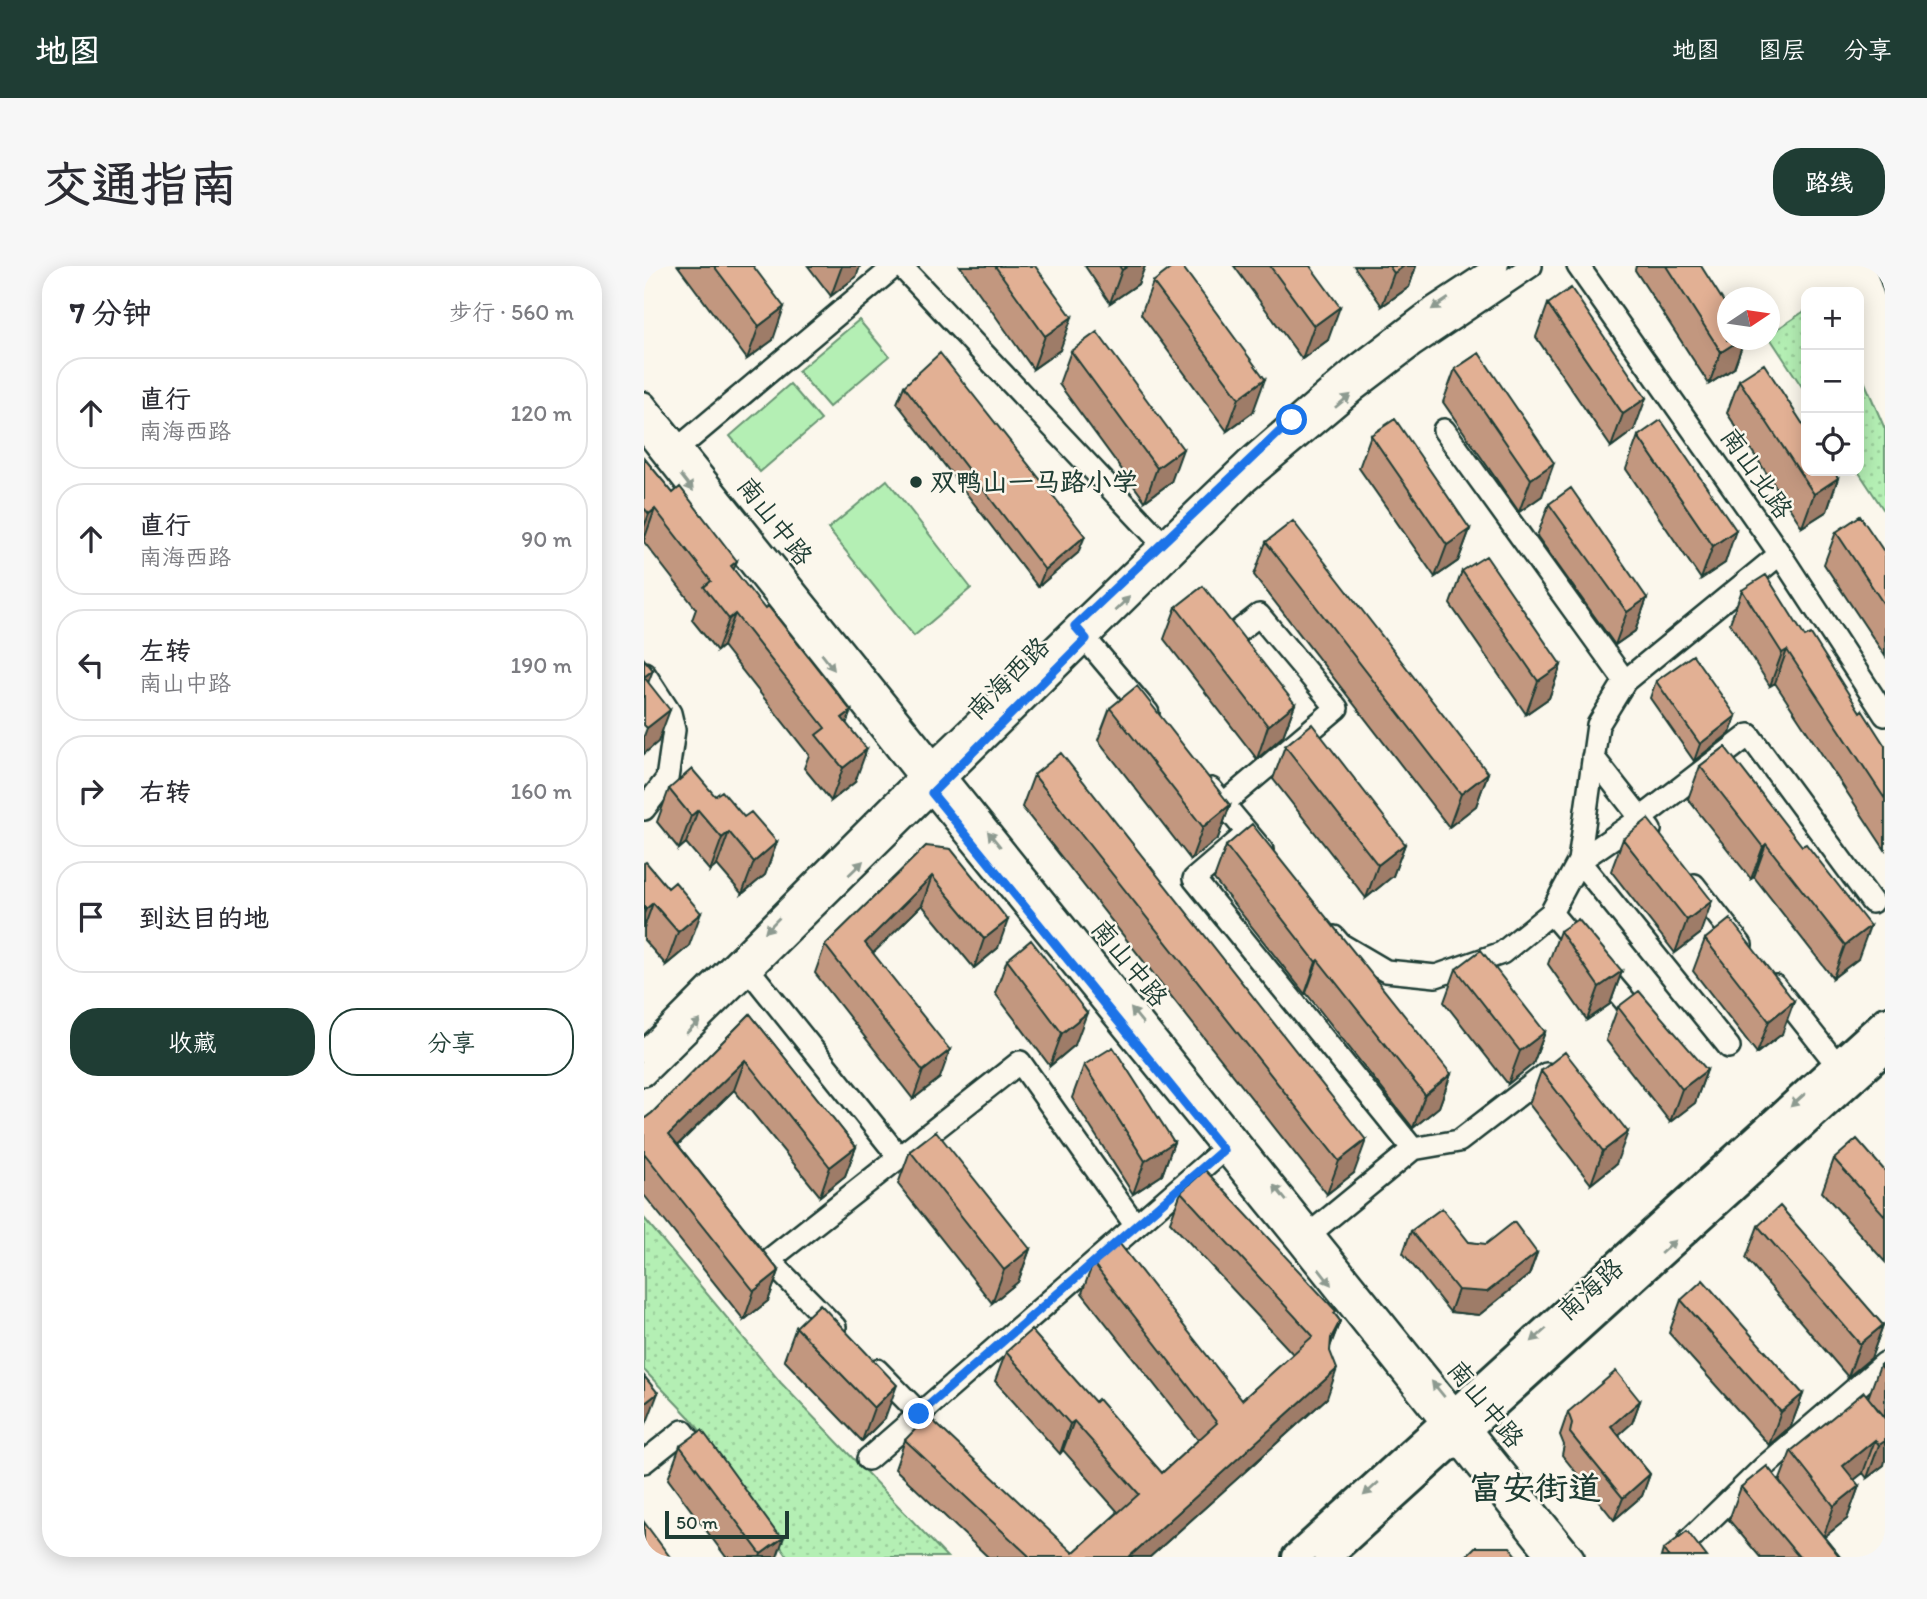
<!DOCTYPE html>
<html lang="zh">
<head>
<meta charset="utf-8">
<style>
	:root { --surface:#fff; --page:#f7f7f7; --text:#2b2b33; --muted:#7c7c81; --line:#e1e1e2; --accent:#1f3d34 }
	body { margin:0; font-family:Itim,"LXGW WenKai TC",sans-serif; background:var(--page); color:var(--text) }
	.controls { position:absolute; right:21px; top:21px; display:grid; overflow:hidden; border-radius:14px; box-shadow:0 4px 18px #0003 }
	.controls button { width:63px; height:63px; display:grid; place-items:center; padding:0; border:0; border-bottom:2px solid var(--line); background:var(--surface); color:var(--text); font:35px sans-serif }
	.compass { position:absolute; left:1073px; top:21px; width:63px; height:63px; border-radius:50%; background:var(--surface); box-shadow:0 4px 18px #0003; rotate:77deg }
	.scale { position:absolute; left:21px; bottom:18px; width:124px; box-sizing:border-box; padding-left:7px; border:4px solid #1f3d34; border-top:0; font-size:19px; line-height:24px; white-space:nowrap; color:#1f3d34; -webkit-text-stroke:5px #fbf7ec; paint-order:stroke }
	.stop { position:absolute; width:21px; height:21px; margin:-16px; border:5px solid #1a73e8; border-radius:50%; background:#fff }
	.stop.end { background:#1a73e8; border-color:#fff; box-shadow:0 2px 7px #0008 }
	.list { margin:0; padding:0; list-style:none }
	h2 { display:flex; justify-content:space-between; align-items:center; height:91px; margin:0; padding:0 28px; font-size:30px }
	h2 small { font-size:23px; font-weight:400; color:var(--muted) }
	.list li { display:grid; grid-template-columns:46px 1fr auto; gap:21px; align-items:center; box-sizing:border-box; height:112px; margin:0 14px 14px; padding:0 14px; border:2px solid var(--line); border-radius:28px }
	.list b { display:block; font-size:26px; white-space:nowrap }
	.list p { margin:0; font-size:23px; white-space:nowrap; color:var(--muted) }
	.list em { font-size:23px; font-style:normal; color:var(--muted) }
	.actions { display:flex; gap:14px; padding:21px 28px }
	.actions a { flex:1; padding:16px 0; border:2px solid var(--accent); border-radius:28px; text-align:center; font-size:24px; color:var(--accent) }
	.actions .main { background:var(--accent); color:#fff }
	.icon { flex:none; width:38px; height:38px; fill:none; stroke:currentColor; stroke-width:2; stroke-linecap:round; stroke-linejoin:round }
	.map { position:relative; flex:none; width:1241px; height:1291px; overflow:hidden; border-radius:28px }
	header { display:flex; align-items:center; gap:42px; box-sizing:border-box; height:98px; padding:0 35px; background:var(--accent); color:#fff }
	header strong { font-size:33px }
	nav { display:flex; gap:38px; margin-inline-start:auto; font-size:24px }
	.intro { display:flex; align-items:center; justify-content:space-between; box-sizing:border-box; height:168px; padding:0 42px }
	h1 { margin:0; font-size:49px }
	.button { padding:18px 32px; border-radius:28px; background:var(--accent); color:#fff; font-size:24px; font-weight:700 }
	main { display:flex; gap:42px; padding:0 42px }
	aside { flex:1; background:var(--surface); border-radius:28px; box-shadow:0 4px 18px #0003 }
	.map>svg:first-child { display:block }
	.park { fill:url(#park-dots); stroke:#6a9674; stroke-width:2 }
	.pitch { fill:#b4efb4; stroke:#6a9674; stroke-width:2 }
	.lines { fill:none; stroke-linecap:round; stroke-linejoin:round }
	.minor-casing { stroke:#1f3d34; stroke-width:26 }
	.major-casing { stroke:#1f3d34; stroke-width:32 }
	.minor { stroke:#fbf7ec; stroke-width:21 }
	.major { stroke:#fbf7ec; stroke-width:26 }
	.wall { fill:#c2977f; stroke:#1f3d34; stroke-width:2 }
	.shaded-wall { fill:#9e7b68; stroke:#1f3d34; stroke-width:2 }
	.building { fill:#e2b094; stroke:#1f3d34; stroke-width:2 }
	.oneway { fill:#8d9a90 }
	.route { stroke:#1a73e8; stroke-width:9 }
	.poi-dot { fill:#1f3d34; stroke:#fbf7ec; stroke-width:2.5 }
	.labels { text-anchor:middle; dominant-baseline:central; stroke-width:5; stroke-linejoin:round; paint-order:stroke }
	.street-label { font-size:26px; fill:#1f3d34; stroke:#fbf7ec }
	.poi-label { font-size:26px; font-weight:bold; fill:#1f3d34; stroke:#fbf7ec; text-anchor:start }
	.district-label { font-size:33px; font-weight:bold; fill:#1f3d34; stroke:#fbf7ec }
</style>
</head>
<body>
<header>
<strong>地图</strong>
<nav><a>地图</a><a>图层</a><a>分享</a></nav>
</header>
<div class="intro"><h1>交通指南</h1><a class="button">路线</a></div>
<main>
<aside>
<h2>7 分钟<small>步行 · 560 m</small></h2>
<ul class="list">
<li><svg class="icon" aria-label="ahead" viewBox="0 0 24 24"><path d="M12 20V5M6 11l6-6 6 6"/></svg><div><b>直行</b><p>南海西路</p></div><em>120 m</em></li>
<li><svg class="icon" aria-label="ahead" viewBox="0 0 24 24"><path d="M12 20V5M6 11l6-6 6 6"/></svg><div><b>直行</b><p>南海西路</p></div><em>90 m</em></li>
<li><svg class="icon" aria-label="left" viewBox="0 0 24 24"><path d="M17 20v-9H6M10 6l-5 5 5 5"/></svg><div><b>左转</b><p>南山中路</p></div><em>190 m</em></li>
<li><svg class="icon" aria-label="right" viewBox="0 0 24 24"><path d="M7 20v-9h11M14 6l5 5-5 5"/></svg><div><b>右转</b></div><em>160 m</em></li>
<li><svg class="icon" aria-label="arrive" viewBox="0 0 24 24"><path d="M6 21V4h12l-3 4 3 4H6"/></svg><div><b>到达目的地</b></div></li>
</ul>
<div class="actions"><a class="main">收藏</a><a>分享</a></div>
</aside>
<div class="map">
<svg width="1241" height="1291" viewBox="0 0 1241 1291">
	<defs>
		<pattern id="park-dots" width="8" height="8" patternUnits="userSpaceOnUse" patternTransform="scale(1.75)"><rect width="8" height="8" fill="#b4efb4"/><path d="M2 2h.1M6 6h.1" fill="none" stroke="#9ace9b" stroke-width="1.8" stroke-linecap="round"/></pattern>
	</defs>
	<rect width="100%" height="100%" fill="#fbf7ec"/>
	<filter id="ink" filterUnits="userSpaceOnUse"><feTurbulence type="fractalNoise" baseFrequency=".0143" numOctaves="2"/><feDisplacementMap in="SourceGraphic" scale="14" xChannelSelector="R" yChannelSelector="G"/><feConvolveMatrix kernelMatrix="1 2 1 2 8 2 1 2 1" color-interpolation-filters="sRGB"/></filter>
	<g filter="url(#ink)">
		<!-- park -->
		<path class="park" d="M1162,44V127L1126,72V68Z
			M1215,103L1241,163V246L1214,205Z
			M0,952L137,1117L303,1291H144L49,1155L0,1104Z"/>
		<!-- pitch -->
		<path class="pitch" d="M215,54L245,90L185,141L154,105Z
			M146,118L177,154L116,206L86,170Z
			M243,214L327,322L270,370L184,263Z"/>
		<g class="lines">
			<!-- minor casing -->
			<g class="minor-casing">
				<path id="minor" d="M257,0L517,276
					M934,0L1136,288L1241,449
					M0,137L929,1291
					M0,164L275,511L655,977L905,1291
					M800,164L981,415
					M25,190L251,0
					M434,364L504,447
					M0,407L26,447L30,464L23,513L0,543
					M949,491L1006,564
					M567,523L618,584
					M579,538L693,442L615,349L592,367
					M599,571L550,613L769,883L815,875L902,808
					M1050,619L1097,679
					M907,647L998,755
					M690,671L696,678L742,705L792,710L858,687L907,647L935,595L954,459L981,415L1136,288
					M106,705L255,891
					M1131,720L1202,810
					M1085,781L935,595L996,553L1105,469L1228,636
					M0,786L275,511L602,196L709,103L789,42L853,0
					M0,809L603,215L711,124L770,79L887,0
					M657,975L769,883
					M191,1061L125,994L376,796L492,960
					M233,1104L276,1148
					M224,1193L579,884
					M0,1196L39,1165L62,1196
					M1045,1274L1120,1201L1241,1097"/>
			</g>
			<!-- major casing -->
			<g class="major-casing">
				<path id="major" d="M652,1291L1241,755
					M683,1291L1241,784"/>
			</g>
			<!-- minor -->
			<use href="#minor" class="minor"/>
			<!-- major -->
			<use href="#major" class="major"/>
		</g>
		<!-- wall -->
		<path class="wall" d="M34,0H109L129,74L103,93Z
			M164,0H216L212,11L187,30Z
			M316,0H391L416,84L389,103Z
			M441,0H501L494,18L466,37Z
			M590,0H666L684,74L658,93Z
			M710,0H772L765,21L738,40Z
			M992,0H1057L1083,74H1100L1090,102L1065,118L991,4Z
			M1231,0H1241V30Z
			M509,16L609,146L583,165L497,48Z
			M904,38L990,164L967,181L892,71Z
			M427,85L527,216L501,235L415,118Z
			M835,87L898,230L875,246L799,136L811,103Z
			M1095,114L1194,212L1183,245L1158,261L1083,147Z
			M260,120L434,287L394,321L253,137Z
			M727,169L826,263L814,295L791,311L715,202Z
			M994,170L1081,297L1057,313L982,203Z
			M0,192L90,304L202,458L211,516L187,535L160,502L165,489L79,380L73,385L48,354L52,343L0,276Z
			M905,238L1003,332L991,365L971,379L893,270Z
			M1192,266L1241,287V390L1180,298Z
			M622,276L844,507L832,540L805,561L610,309Z
			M818,305L917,399L905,432L882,448L806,338Z
			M1098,324L1161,371L1241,480V584L1131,417L1126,420L1086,357Z
			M532,341L651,438L639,470L613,493L520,373Z
			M1012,415L1092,450L1086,467L1050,495L1006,432Z
			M466,442L586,539L574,572L547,594L454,474Z
			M641,480L761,578L749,610L722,632L629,513Z
			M1081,481L1214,693L1189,712L1110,611L1107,613L1044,533L1056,500Z
			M390,509L710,907L683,928L378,541Z
			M25,523L71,530L133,576L121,609L98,628L73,599L66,605L42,577L35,583L13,556Z
			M979,573L1056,668L1031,687L967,605Z
			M282,580L354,682L330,702L278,639L229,687L296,812L269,833L171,707L181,679Z
			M582,580L807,808L795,841L769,862L662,727L661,728L570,613Z
			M0,597L45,680L22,699L0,674Z
			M916,665L978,705L966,738L943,754L904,698Z
			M1061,673L1138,768L1113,787L1049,705Z
			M363,694L431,779L406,800L351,727Z
			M812,703L901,766L889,798L864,818L800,736Z
			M974,741L1063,804L1051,837L1026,856L962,774Z
			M106,748L212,881L201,910L176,930L90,824L34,879L135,1005L124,1035L100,1054L0,929V853L8,847Z
			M440,799L530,876L518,909L489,928L428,832Z
			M897,805L972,898L947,918L885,838Z
			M266,885L386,983L374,1016L348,1037L254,918Z
			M1190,893L1241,905V996L1178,926Z
			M537,926L691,1048L696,1055L686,1080L683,1132L506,1291H344L251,1203L261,1174L429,1287L474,1246L419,1184L416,1188L351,1115L362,1086L451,1136L518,1207L554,1174L438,1027L449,997L598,1134L649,1088L526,956Z
			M1114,960L1239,1059L1227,1092L1204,1111L1102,992Z
			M767,965L825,976L893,987L885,1009L835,1049L806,1046L759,987Z
			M1037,1034L1159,1128L1147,1160L1125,1179L1025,1067Z
			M152,1061L241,1152L218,1175L140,1094Z
			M1241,1095V1151L1224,1132L1236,1099Z
			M996,1135L988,1157L974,1169L1006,1208L998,1230L970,1254L918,1189L920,1179L916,1169L924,1146Z
			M1241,1153L1240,1199L1223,1212L1219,1207L1210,1214L1215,1220L1203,1253L1180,1271L1196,1291H1116L1085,1254L1097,1221L1135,1216L1147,1185Z
			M36,1180L133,1291H82L24,1213Z
			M1019,1284L1063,1291H1017Z"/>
		<!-- shaded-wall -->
		<path class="shaded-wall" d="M198,0H216L212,11L187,30Z
			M484,0H501L494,18L466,37L478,4Z
			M760,0H772L765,21L738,40L750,7Z
			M140,41L129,74L103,93L115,60Z
			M696,41L684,74L658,93L670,60Z
			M428,51L416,84L389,103L401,70Z
			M1096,74H1100L1090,102L1065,118L1077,86Z
			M621,113L609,146L583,165L595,132Z
			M1002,132L990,164L967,181L979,148Z
			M539,183L527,216L501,235L513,202Z
			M910,197L898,230L875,246L887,213Z
			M1194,212L1183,245L1158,261L1170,228Z
			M11,243L0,274V261L5,248Z
			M826,263L814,295L791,311L803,279Z
			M1092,264L1081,297L1057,313L1069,280Z
			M441,270L434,287L394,321L401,304Z
			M93,295L81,327L87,300Z
			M1003,332L991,365L971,379L983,346Z
			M91,348L79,380L73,385L85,353Z
			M1143,384L1131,417L1126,420L1138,387Z
			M917,399L905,432L882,448L894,415Z
			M9,404L0,428V411Z
			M651,438L639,470L613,493L624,460Z
			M26,444L14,476L0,488V470L3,462Z
			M207,445L195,478L198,452Z
			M1092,450L1086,467L1050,495L1056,478Z
			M223,483L211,516L187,535L199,502Z
			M844,507L832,540L805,561L817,528Z
			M586,539L574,572L547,594L559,561Z
			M54,544L42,577L35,583L47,550Z
			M85,566L73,599L66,605L78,572Z
			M133,576L121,609L98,628L110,596Z
			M761,578L749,610L722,632L734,599Z
			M1122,578L1110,611L1107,613L1119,581Z
			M288,610L278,639L211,705L221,677Z
			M1068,635L1056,668L1031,687L1043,654Z
			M9,637L0,662V648L2,643Z
			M57,647L45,680L22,699L34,666Z
			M364,654L354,682L330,702L340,673Z
			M1226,660L1214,693L1189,712L1201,679Z
			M674,694L662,727L661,728L672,696Z
			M978,705L966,738L943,754L955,721Z
			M1150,735L1138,768L1113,787L1125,755Z
			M443,747L431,779L406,800L418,767Z
			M901,766L889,798L864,818L876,785Z
			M306,784L296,812L269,833L279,805Z
			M101,794L90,824L14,898L25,868Z
			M1063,804L1051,837L1026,856L1038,823Z
			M807,808L795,841L769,862L781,829Z
			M984,866L972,898L947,918L959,885Z
			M722,874L710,907L683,928L695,895Z
			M530,876L518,909L489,928L501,895Z
			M212,881L201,910L176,930L186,901Z
			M386,983L374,1016L348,1037L360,1004Z
			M893,987L885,1009L835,1049L806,1046L814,1024Z
			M135,1005L124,1035L100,1054L110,1025Z
			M696,1055L685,1084L687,1072Z
			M1239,1059L1227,1092L1204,1111L1216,1078Z
			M693,1103L683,1132L506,1291H485Z
			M253,1119L241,1152L218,1175L230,1142Z
			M14,1127L3,1156L0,1159V1138Z
			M1159,1128L1147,1160L1125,1179L1137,1146Z
			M996,1135L988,1157L959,1183L967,1160Z
			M430,1155L419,1184L416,1188L426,1158Z
			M1231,1174L1219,1207L1187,1232L1199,1200Z
			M1241,1175V1195L1240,1199L1223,1212L1235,1179Z
			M1006,1208L998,1230L970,1254L979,1232Z
			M1215,1220L1203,1253L1179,1272L1190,1240Z
			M140,1271L133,1291H116L117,1288Z"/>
		<!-- building -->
		<path class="building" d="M70,0H109L140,41L115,60Z
			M351,0H391L428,51L401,70Z
			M475,0H484L478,4Z
			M530,0H538L621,113L595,132L509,16Z
			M626,0H666L696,41L670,60Z
			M745,0H760L750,7Z
			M1022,0H1057L1083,41V74H1096L1077,86Z
			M927,22L1002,132L979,148L904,38Z
			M453,66L539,183L513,202L427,85Z
			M296,87L441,270L401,304L260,120Z
			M835,87L910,197L887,213L811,103Z
			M1120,98L1162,163V205H1190L1194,212L1170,228L1095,114Z
			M751,153L826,263L803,279L727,169Z
			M1017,154L1092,264L1069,280L994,170Z
			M0,192L29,227L36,221L93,295L87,300L121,343L124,340L207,445L198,452L223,483L199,502L172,469L181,462L91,348L85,353L60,321L67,315L11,243L5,248L0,242Z
			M927,222L1003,332L983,346L905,238Z
			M1216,250L1241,287V340L1192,266Z
			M649,255L844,507L817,528L622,276Z
			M842,290L917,399L894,415L818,305Z
			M1122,309L1161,371L1167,368L1216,446L1218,444L1241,480V533L1143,384L1138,387L1098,324Z
			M559,320L651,438L624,460L532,341Z
			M1049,389L1092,450L1056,478L1012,415Z
			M0,393L9,404L0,411L26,444L3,462L0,459Z
			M493,420L586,539L559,561L466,442Z
			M668,458L761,578L734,599L641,480Z
			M1081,481L1158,580L1162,578L1226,660L1201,679L1122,578L1119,581L1056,500Z
			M417,487L722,874L695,895L390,509Z
			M48,503L71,530L78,525L100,551L107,546L133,576L110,596L85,566L78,572L54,544L47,550L25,523Z
			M1004,553L1068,635L1043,654L979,573Z
			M608,558L807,808L781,829L674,694L672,696L582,580Z
			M282,580L307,583L364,654L340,673L288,610L221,677L306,784L279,805L181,679Z
			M2,596L24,622L31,616L57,647L34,666L9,637L2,643L0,641V597Z
			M934,653L978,705L955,721L916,665Z
			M1086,653L1150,735L1125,755L1061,673Z
			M387,674L443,747L418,767L363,694Z
			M837,684L901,766L876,785L812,703Z
			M995,725L1063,804L1038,823L974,741Z
			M106,748L212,881L186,901L101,794L25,868L135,1005L110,1025L0,887V853L8,847Z
			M469,781L530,876L501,895L440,799Z
			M921,786L984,866L959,885L897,805Z
			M292,865L386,983L360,1004L266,885Z
			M1213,873L1241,905V950L1190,893Z
			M561,904L692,1045L690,1047L696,1055L687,1072L686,1085L693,1103L485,1291H386L261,1174L284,1150L429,1287L495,1228L430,1155L426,1158L362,1086L387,1064L451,1136L454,1133L518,1207L573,1157L449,997L475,977L598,1134L669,1070L537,926Z
			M1136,940L1239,1059L1216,1078L1114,960Z
			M798,942L825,976L842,978L870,956L893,987L843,1026L814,1024L767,965Z
			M1059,1014L1159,1128L1137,1146L1037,1034Z
			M176,1038L253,1119L230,1142L152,1061Z
			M1241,1095V1105L1236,1099Z
			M972,1105L996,1135L967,1160L1006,1208L979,1232L926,1167L928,1157L924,1146Z
			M0,1110L14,1127L0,1138Z
			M1220,1126L1241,1153V1175L1235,1179L1231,1174L1199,1200L1215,1220L1190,1240L1147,1185Z
			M58,1164L132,1266L140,1271L117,1288L36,1180Z
			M1123,1200L1196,1291H1155L1097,1221Z
			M0,1256L26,1291H0Z
			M1043,1265L1063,1291H1025L1019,1284Z
			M831,1281H866L874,1291H821Z"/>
		<!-- one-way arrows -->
		<defs><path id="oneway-solid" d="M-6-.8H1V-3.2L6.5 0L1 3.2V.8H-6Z" transform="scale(1.75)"/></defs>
		<g class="oneway">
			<use href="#oneway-solid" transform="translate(796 38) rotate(146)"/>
			<use href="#oneway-solid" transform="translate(699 135) rotate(-40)"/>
			<use href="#oneway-solid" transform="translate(43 217) rotate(52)"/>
			<use href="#oneway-solid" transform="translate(478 338) rotate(-44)"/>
			<use href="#oneway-solid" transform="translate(184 396) rotate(52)"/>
			<use href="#oneway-solid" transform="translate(350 573) rotate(-129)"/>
			<use href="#oneway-solid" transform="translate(212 602) rotate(-44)"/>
			<use href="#oneway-solid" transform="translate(128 659) rotate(135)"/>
			<use href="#oneway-solid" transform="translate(493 750) rotate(-129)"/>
			<use href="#oneway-solid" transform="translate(49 761) rotate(-44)"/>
			<use href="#oneway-solid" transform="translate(1154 834) rotate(138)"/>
			<use href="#oneway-solid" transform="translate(636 927) rotate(-129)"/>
			<use href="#oneway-solid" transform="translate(1024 981) rotate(-42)"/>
			<use href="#oneway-solid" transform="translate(681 1011) rotate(52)"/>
			<use href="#oneway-solid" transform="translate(895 1069) rotate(138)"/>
			<use href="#oneway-solid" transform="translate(794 1123) rotate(-129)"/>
			<use href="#oneway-solid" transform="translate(727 1223) rotate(138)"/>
		</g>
	</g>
	<g class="lines" filter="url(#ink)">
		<!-- route -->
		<path class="route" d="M275,1148L579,884L288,527L442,373L431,360L648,154"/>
	</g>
	<!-- markers -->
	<circle class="poi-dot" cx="272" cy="216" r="7"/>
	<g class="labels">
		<!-- street labels -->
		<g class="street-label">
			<text transform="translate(1113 207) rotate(55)">南山北路</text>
			<text transform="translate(131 255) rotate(52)">南山中路</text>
			<text transform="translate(364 412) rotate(-45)">南海西路</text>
			<text transform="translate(486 697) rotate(51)">南山中路</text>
			<text transform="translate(946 1023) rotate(-42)">南海路</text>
			<text transform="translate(842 1138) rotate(51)">南山中路</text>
		</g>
		<!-- poi labels -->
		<g class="poi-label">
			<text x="286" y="216">双鸭山一马路小学</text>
		</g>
		<!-- district labels -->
		<g class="district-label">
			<text x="891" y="1221">富安街道</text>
		</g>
	</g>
</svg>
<div class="controls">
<button>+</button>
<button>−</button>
<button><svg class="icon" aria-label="locate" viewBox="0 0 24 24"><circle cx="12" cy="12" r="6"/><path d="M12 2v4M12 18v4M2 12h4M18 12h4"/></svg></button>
</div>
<svg class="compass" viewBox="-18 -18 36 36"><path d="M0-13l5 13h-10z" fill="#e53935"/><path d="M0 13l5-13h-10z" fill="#7c7c81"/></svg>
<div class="scale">50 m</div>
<div class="stop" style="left:648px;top:154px"></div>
<div class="stop end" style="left:275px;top:1148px"></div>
</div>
</main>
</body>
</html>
